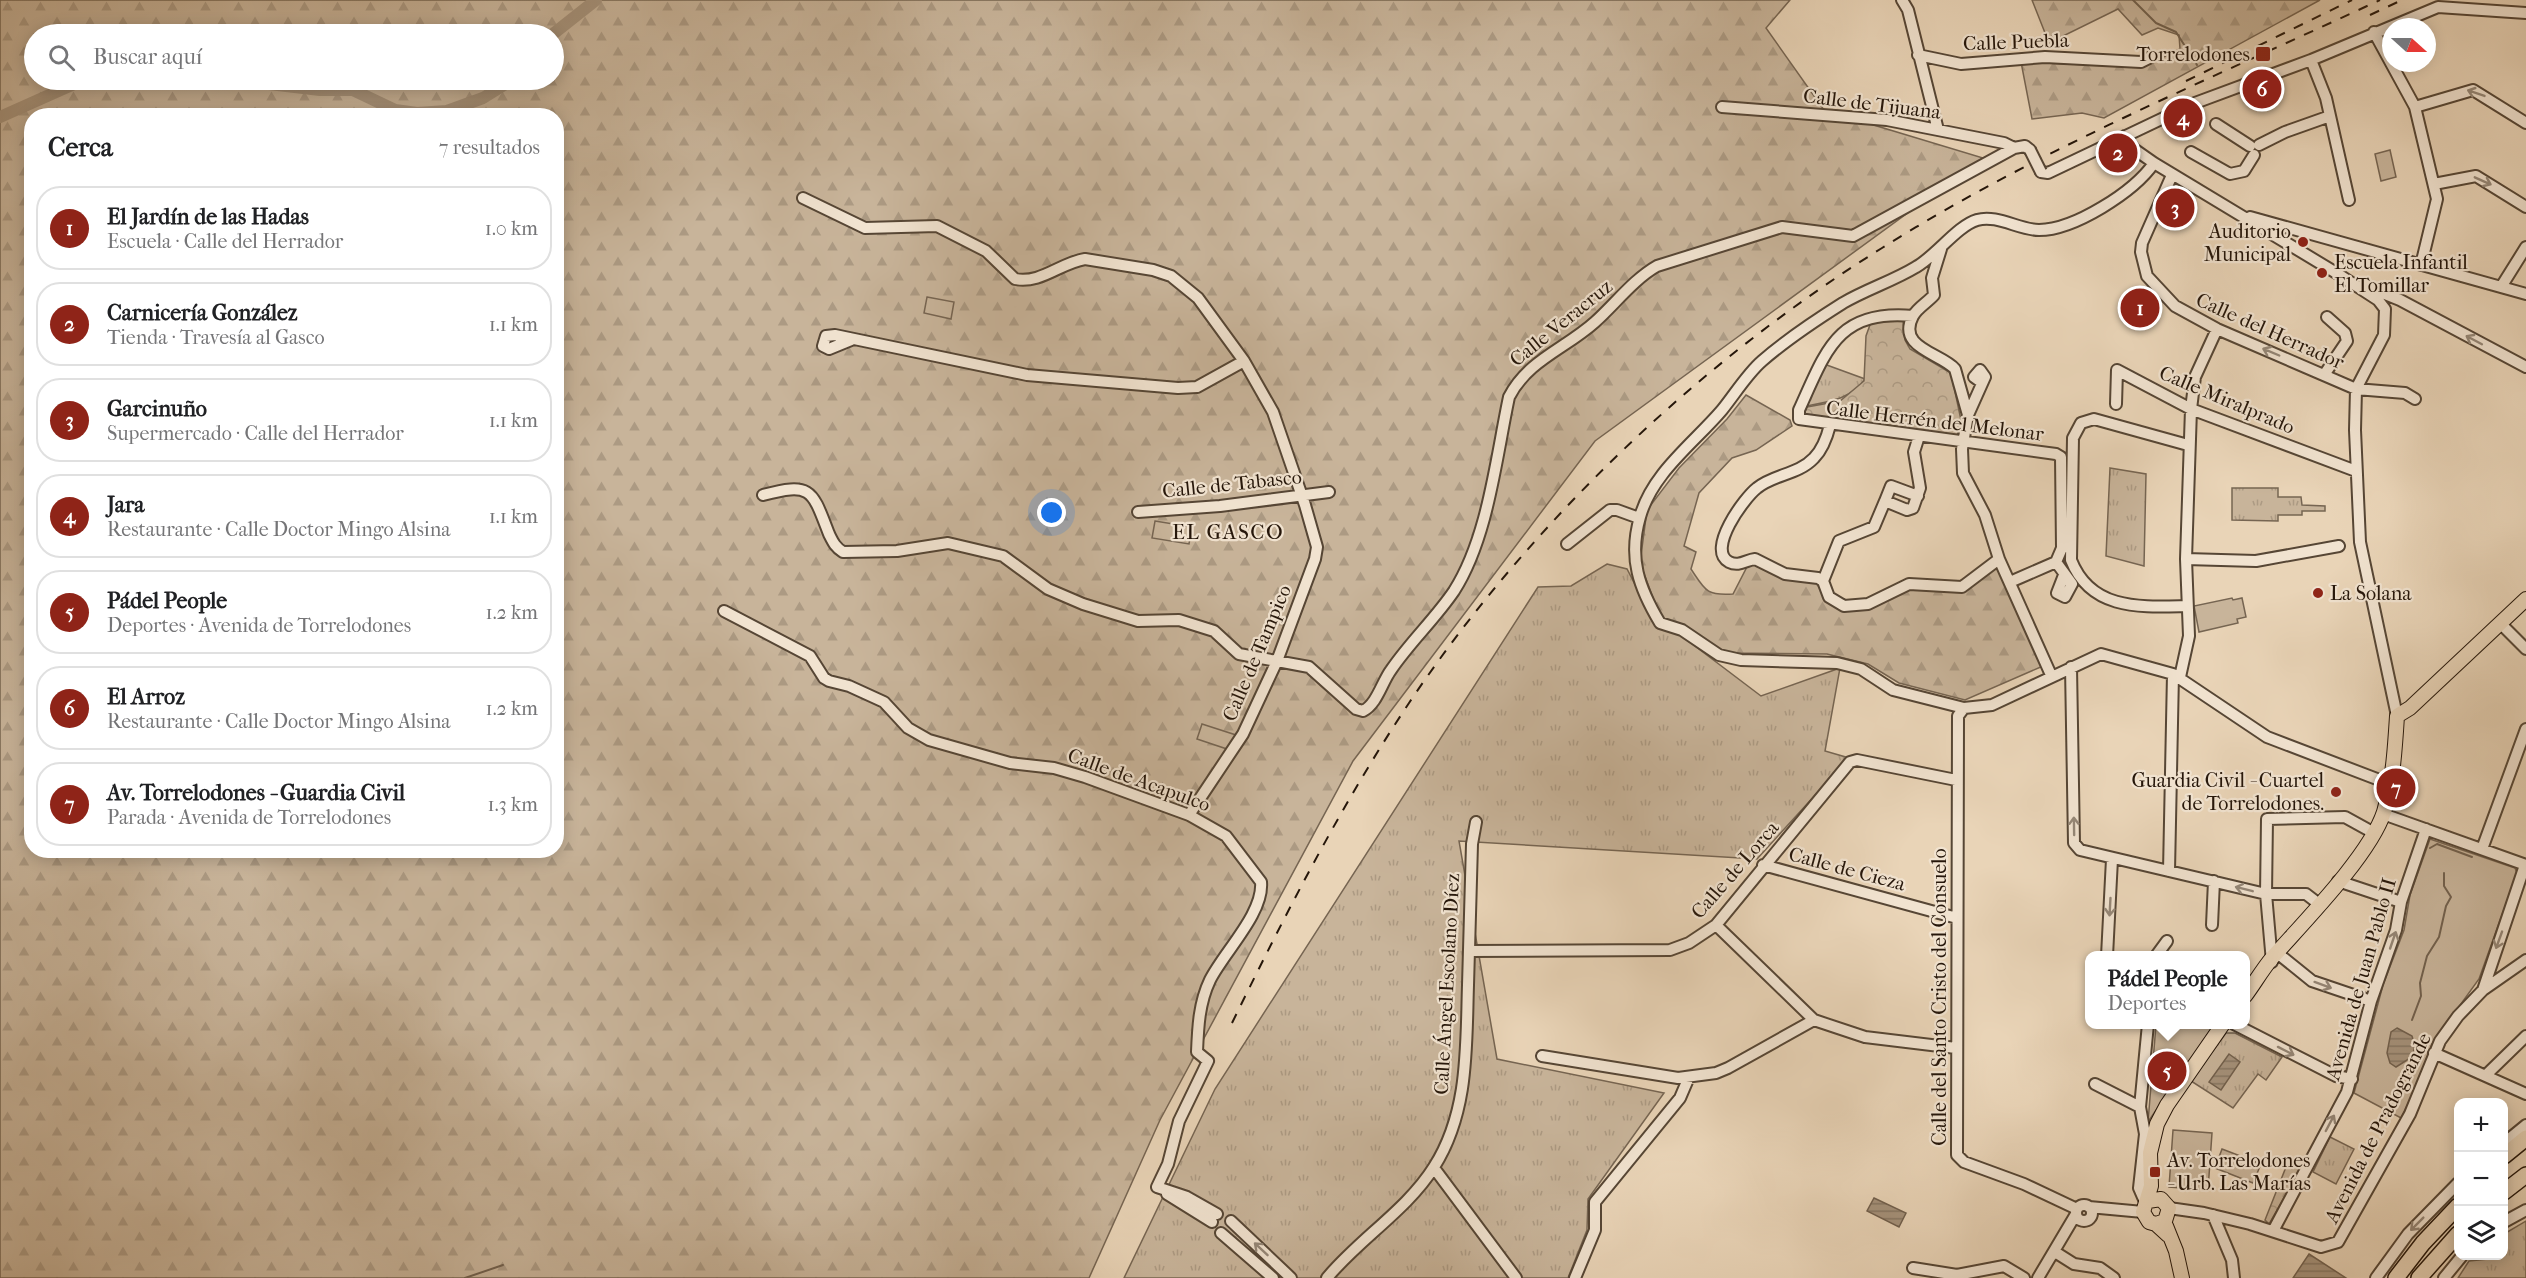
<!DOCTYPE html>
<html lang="es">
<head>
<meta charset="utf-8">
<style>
	:root { --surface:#fff; --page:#f6f6f6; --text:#202124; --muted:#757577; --line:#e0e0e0; --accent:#8f2418 }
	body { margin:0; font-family:"IM FELL French Canon",serif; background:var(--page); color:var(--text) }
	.controls { position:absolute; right:18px; bottom:18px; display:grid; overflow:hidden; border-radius:12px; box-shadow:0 3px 15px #0003 }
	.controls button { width:54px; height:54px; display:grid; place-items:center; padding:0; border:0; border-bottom:2px solid var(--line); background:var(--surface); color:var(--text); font:30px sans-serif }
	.compass { position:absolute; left:2382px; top:18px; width:54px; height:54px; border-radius:50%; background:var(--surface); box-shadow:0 3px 15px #0003; rotate:111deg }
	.you { position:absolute; left:1052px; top:513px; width:21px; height:21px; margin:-15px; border:4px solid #fff; border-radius:50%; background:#1a73e8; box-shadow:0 0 0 9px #1a73e833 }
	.badge { display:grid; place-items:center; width:39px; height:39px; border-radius:50%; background:var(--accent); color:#fff; font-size:20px; font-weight:700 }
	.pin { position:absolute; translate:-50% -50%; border:3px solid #fff; box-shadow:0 2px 6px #0006 }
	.popup { position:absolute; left:2085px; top:951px; width:165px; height:78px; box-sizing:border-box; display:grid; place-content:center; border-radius:12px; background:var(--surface); filter:drop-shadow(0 2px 4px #0005); font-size:20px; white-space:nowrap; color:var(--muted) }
	.popup b { font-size:22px; color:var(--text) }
	.popup::after { content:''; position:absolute; left:50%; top:100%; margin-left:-12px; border:12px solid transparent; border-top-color:var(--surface) }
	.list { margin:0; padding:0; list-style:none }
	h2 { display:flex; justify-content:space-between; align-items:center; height:78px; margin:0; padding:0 24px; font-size:26px }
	h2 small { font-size:20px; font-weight:400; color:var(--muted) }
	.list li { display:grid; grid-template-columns:39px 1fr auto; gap:18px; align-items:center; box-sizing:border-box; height:84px; margin:0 12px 12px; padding:0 12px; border:2px solid var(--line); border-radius:24px }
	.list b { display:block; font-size:22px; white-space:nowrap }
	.list p { margin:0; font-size:20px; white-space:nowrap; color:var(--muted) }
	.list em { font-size:20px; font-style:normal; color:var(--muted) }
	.icon { flex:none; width:33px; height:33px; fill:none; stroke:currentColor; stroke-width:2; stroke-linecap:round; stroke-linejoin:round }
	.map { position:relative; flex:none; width:2526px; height:1278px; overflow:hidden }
	.search { position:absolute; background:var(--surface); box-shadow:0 3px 15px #0003; left:24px; top:24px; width:540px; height:66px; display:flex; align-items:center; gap:15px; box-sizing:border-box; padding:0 21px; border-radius:33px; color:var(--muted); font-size:22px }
	.panel { position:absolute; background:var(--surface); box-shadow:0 3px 15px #0003; left:24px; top:108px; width:540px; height:750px; border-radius:24px }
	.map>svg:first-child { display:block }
	.grass { fill:url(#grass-tufts); stroke:#766552; stroke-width:1.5 }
	.forest { fill:url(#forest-firs); stroke:#766552; stroke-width:1.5; fill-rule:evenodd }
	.park { fill:url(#park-crowns); stroke:#766552; stroke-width:1.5 }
	.garden { fill:#c8b49a; stroke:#766552; stroke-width:1.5 }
	.water { fill:url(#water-rules); stroke:#72614e; stroke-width:1.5 }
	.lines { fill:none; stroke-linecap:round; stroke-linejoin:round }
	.stream { stroke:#72614e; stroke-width:2 }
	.river { stroke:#a6937c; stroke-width:12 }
	.minor-casing { stroke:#564635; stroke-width:14 }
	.major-casing { stroke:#25160a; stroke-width:16 }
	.highway-casing { stroke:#25160a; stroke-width:18 }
	.minor { stroke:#f1e3d0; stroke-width:10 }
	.major { stroke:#e9d4b7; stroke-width:14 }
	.highway { stroke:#e9d4b7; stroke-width:15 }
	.rail { stroke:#25160a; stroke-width:2; stroke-dasharray:10 10; stroke-linecap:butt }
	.minor-bridge-casing { stroke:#564635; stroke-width:14; stroke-linecap:butt }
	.minor-bridge { stroke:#f1e3d0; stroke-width:10 }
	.oneway { stroke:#958777 }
	.poi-dot { fill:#8f2418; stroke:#f1e3d0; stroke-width:2 }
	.labels { text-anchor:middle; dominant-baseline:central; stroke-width:4.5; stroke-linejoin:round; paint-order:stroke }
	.street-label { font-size:20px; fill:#25160a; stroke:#f1e3d0 }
	.poi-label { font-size:20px; fill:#25160a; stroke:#f1e3d0; text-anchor:end }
	.neighbourhood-label { font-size:21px; letter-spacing:1.5px; fill:#25160a; stroke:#f1e3d0 }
</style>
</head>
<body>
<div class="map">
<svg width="2526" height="1278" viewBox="0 0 2526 1278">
	<defs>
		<pattern id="grass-tufts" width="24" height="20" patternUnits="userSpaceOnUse" patternTransform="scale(1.5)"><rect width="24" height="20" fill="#c8b49a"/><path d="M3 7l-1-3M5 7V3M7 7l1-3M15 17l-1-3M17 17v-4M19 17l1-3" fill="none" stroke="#ac9a83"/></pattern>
		<pattern id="forest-firs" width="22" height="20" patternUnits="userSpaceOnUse" patternTransform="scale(1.5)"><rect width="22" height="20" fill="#c8b49a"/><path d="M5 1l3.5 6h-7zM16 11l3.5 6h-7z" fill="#ac9a83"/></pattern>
		<pattern id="park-crowns" width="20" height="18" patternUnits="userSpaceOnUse" patternTransform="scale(1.5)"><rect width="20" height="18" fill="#c8b49a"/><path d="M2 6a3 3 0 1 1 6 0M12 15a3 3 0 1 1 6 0" fill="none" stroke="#ac9a83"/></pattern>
		<pattern id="water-rules" width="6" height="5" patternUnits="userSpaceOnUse" patternTransform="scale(1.5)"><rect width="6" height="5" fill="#a6937c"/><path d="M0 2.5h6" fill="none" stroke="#877764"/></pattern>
	</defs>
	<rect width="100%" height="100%" fill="#e9d4b7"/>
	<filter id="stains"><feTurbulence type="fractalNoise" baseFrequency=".00333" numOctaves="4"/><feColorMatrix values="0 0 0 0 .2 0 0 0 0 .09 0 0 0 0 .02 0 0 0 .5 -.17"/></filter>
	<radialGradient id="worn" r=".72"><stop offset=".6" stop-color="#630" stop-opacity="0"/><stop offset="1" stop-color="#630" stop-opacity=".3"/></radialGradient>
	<!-- grass -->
	<path class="grass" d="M1824,364L1865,379C1852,399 1828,402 1806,406Z
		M2110,468L2146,474L2144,566L2106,556Z
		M2232,488H2278V497H2301L2302,505L2325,506V511H2302V515H2278V521L2232,520Z
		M1607,564L1627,569L1657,627L1679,634L1761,696L1840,668L1825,751L1849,758L1757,859L1459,841L1497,1059L1664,1093L1588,1199L1587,1230L1568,1278H1124L1215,1089L1538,587L1571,586Z
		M2226,1033H2235L2282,1057L2266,1080L2258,1074L2233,1108L2191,1081Z
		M2330,1137L2354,1149L2336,1184L2313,1172Z
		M2526,1221V1278H2458L2469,1261L2488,1259L2489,1256H2504V1234Z"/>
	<!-- forest -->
	<path class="forest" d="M0,0H1790L1766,28L1824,110L1983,158L1595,441L1353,761L1160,1120L1089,1278H0ZM34,34H554V80H34ZM32,116H556V850H32Z
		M2032,0H2320L2104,118L2082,113L2032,119L2021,62L2143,67L2180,49L2179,35L2158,28L2142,35L2118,9L2049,43Z
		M1746,395L1790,420L1792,426L1756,450L1732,458L1699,493L1684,546L1696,552L1691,569C1705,590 1706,596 1733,594L1749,563L1755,562L1816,582C1845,637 1873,597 1914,588C1930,584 1950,589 1966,590L1993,567L2000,571L2043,666L1965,700L1899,683L1868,664L1827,654L1721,653L1661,619L1640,563L1647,510L1679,468L1727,419Z"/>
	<!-- park -->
	<path class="park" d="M1903,321L1905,340L1910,349L1951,373L1961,420L1957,436L1807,417L1804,414L1807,407L1840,401L1864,381L1866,336L1871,322Z
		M2288,1162L2300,1170L2269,1224L2265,1220Z"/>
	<!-- garden -->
	<path class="garden" d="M2390,150L2396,177L2381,181L2375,154Z
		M927,297L954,302L951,319L924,313Z
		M1155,521L1192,527L1189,544L1152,538Z
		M2232,598L2233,600L2242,598L2246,617L2237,619L2238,623L2199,632L2194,606Z
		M1202,724L1236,735L1227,749L1197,739Z
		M2430,839L2515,868L2517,873L2479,979L2432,1044L2418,1083L2401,1118L2354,1093L2383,985L2404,930L2410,895Z
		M2156,1025H2214L2148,1122Z
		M2173,1130L2212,1133L2208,1190L2169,1187Z
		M2222,1149L2261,1164L2253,1183L2215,1168Z"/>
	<!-- water -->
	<path class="water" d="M2397,1028L2412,1036L2415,1046L2412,1057L2396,1067L2390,1063L2387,1053L2391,1032Z
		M2229,1054L2240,1062L2221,1090L2209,1082Z
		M1874,1198L1906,1213L1899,1227L1867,1211Z
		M2309,1254L2346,1278H2293Z"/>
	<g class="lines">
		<!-- stream -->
		<path class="stream" d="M2133,0L2156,23L2176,32L2197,65
			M2430,848L2437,844L2472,857
			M2412,1020L2421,996L2420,983L2427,956L2439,937L2446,906L2451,897L2444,886V873
			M465,1278L503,1265"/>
		<!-- river -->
		<path class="river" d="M553,34L596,0
			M236,80L320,90H353L395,110L417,113L447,111L483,98L512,80
			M0,117L83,80"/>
		<!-- minor casing -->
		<g class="minor-casing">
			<path id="minor" d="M1902,0L1908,10L1938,130
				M2374,32L2415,107L2437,199L2421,265
				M1918,55L1961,64L2045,57L2141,62L2151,57
				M2311,60L2326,98L2349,200
				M1722,107L1887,120L2004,143L2014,148
				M2415,107L2473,90L2526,123
				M2216,124L2250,146
				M2125,136L2134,149L2154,163L2338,274L2378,300L2385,309L2384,335L2356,389L2355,430L2360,542L2397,716
				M2259,145L2285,132L2330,116
				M2191,152L2230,174L2244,171L2254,155
				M2154,163C2134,192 2074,230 2039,230C2019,230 1997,214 1977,220C1957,226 1936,256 1916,267C1893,281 1867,289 1843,303C1816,320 1786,340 1762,361C1747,374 1735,394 1722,410C1694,443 1652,473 1640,517C1628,558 1639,588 1660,623L1682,630L1719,655L1741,660L1837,663L1861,669L1893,690L1964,708L1992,705L2101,654L2173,674L2267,737L2390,784
				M2041,172L2048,173L2195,103L2311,60L2438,7L2526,13
				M2172,175L2142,243L2141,252L2147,276L2175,306L2217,329L2356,389L2405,393L2415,399
				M2434,184L2476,176L2526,207
				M803,198L865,228L937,226L986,251L1015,279C1041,284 1060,263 1085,259L1153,270L1171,276L1198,298L1244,361L1273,412L1305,505L1317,547L1315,559L1277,661L1243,734L1189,815
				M2250,217L2526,294
				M1941,249L1932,278L1934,295C1928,302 1917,308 1913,316C1896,348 1941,353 1955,369L1968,415L1962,449L1963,473L1985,515L1999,559L2051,675
				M2363,285L2400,300L2526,367
				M2501,287L2526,247
				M1913,316C1837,309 1826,351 1799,410V419L2056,454L2061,457L2062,548L2056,562L2072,584L2065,597L2057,593L2064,575
				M851,340L829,349L823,346L826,336L835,335L1027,375L1178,388L1197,387L1244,361
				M2324,375L2347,341L2345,333L2327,317
				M2116,404L2117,370L2191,409L2356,471
				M1968,415L1985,377L1980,370L1974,377L1981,382
				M1830,425C1827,437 1822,450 1814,458C1798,475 1774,474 1757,488C1744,498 1706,550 1729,562C1739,567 1746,560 1755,559L1785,574L1818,578L1823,581L1829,597L1844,606L1868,604L1909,584L1962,587L1999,559
				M763,495C812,482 812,490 829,534C833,542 835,547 843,552L897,551L948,543L1003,556L1048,589L1083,604L1138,621L1179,620L1214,631L1239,654L1309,667L1356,709L1363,711C1377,704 1382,682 1391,670C1410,642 1435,619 1454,591C1488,538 1496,458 1509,397C1528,360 1565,349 1595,322C1615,304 1634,279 1657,266L1782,227L1853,236L2014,148L2025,146L2030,150
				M1918,496L1891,486L1885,501L1907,510L1913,508L1920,488L1914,452L1919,436
				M1138,512L1220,506L1329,492
				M1567,544L1610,510H1617L1639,518
				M2186,559L2256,561L2339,546
				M1823,581L1839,541L1874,527L1885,501
				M2010,582L2056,562
				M2187,606C2141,607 2091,611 2071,560L2073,438L2081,423L2094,419L2188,445
				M724,611L810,656L824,678L829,681L849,686L884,702L908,728L929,740L1010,763L1054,768L1085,777L1189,815L1226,836L1261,882C1264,913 1224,952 1210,980C1199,1003 1198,1027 1197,1052L1208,1061L1179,1121L1168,1164L1157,1187
				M2500,623L2526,649
				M2071,667L2074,843L2080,850L2266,894H2306L2319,904
				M2180,677L2189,636L2186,559L2191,409L2195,377L2217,329
				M1964,708L1958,716L1957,1155L1964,1162L2024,1184L2077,1209
				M2383,814L2526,865
				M2482,849L2526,729
				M1763,865L1957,918
				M2169,871L2173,674
				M2338,881L2401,902
				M1716,925L1814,1020L1865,1037L1956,1048
				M2212,925L2214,881
				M1469,951L1670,950L1689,943L1716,925L1850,762L1857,760L1956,780
				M2107,956L2112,859
				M2156,956L2167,941
				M2281,956L2312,981L2371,1001
				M2272,962L2266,894L2267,819L2345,817L2374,833
				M2483,990L2525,865
				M2234,1024L2336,1076L2352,1079
				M2434,1053L2526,1094
				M1542,1056L1678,1078L1716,1073L1728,1068L1814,1020
				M2486,1075L2526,1036
				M2095,1084L2140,1107
				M2504,1143L2526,1125
				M1434,1168L1516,1278
				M1157,1187L1187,1197L1217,1214
				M1167,1194L1212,1222
				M2146,1204L2139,1188L2145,1134L2140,1107L2148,1024
				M2076 1213a8 8 0 1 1 16 0a8 8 0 1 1-16 0Z
				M2089,1207L2143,1212
				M2169,1208L2204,1213L2250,1224L2321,1247L2338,1242L2410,1114L2440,1041L2458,1016L2483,990L2526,960
				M2213,1215L2232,1260L2234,1278
				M1231,1221L1291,1278
				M2504,1222L2526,1210
				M2273,1231L2347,1092L2371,1001L2396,930L2401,902L2426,829
				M1221,1233L1273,1278
				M2055,1252L2074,1264L2100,1268L2114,1278
				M1913,1268L1957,1275L2004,1266L2024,1278
				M1327,1278C1359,1239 1407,1210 1434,1167C1469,1112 1466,1047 1468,985C1469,938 1471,891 1472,844L1476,822
				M1575,1278L1595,1230V1202L1680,1098L1689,1077
				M2038,1278L2076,1214
				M2376,1278L2408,1234L2458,1183
				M2444,1278L2462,1256"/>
		</g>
		<!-- major casing -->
		<g class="major-casing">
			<path id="major" d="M2245,996C2254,984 2262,970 2272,958C2303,923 2370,855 2384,812C2393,781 2395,748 2397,716L2410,708L2526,599
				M2148,1201L2161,1199L2169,1208L2165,1221L2156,1224
				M2166,1226L2176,1251L2182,1278
				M2168,1235L2156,1224L2149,1222L2143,1212L2151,1186L2150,1153L2157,1124L2167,1105L2223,1024"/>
		</g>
		<!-- highway casing -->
		<g class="highway-casing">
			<path id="highway" d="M2504,1156L2526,1138
				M2504,1192L2526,1175
				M2396,1278L2423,1243L2458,1206
				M2419,1278L2458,1234"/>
		</g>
		<!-- minor -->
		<use href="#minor" class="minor"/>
		<!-- major -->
		<use href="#major" class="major"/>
		<!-- highway -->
		<use href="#highway" class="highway"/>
		<!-- rail -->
		<path class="rail" d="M2370,15L2402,0
			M2186,81L2352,0
			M1232,1023C1286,913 1341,805 1409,703C1529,524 1699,362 1882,248C2039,149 2213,78 2380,0"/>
		<!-- minor-bridge casing -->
		<g class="minor-bridge-casing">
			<path id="minor-bridge" d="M2030,150L2041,172"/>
		</g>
		<!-- minor-bridge -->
		<use href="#minor-bridge" class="minor-bridge"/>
	</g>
	<!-- one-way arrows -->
	<defs><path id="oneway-shaft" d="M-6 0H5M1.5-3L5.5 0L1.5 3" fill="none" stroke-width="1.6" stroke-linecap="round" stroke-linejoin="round" transform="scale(1.5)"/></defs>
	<g class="oneway">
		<use href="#oneway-shaft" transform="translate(2476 93) rotate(-161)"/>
		<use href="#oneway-shaft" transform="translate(2483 181) rotate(24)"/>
		<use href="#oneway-shaft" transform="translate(2474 340) rotate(-152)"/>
		<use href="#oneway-shaft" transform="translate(2271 352) rotate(-157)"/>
		<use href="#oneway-shaft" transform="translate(2074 826) rotate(-91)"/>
		<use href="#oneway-shaft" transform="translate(2244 889) rotate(-166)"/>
		<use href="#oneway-shaft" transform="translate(2110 907) rotate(93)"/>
		<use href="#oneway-shaft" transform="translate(2393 940) rotate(-71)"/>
		<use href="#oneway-shaft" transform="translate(2499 940) rotate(110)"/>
		<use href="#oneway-shaft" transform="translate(2323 985) rotate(20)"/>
		<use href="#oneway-shaft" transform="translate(2286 1051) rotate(27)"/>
		<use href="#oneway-shaft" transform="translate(2330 1123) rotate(-62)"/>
		<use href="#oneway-shaft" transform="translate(2417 1224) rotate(135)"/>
		<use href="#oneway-shaft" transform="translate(1261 1249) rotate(-137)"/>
	</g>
	<!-- markers -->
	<g class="poi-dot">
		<rect x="2255" y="46" width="16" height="16" rx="3"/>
		<circle cx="2303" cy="242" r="6"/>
		<circle cx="2322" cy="273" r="6"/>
		<circle cx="2318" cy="593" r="6"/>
		<circle cx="2336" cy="792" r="6"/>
		<rect x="2149" y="1166" width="12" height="12" rx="3"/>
	</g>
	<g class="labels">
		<!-- street labels -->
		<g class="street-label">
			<text transform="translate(2016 42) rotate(-2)">Calle Puebla</text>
			<text transform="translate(1872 104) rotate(7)">Calle de Tijuana</text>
			<text transform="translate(1561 323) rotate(-39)">Calle Veracruz</text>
			<text transform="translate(2270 331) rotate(24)">Calle del Herrador</text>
			<text transform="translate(2227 400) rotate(23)">Calle Miralprado</text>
			<text transform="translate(1935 421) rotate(7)">Calle Herrén del Melonar</text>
			<text transform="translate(1232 484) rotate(-6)">Calle de Tabasco</text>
			<text transform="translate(1257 653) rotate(-67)">Calle de Tampico</text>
			<text transform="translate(1139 780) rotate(20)">Calle de Acapulco</text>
			<text transform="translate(1847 869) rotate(15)">Calle de Cieza</text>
			<text transform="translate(1735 870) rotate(-49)">Calle de Lorca</text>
			<text transform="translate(2361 979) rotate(-74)">Avenida de Juan Pablo II</text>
			<text transform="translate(1447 984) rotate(-87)">Calle Ángel Escolano Díez</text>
			<text transform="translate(1939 997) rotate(-90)">Calle del Santo Cristo del Consuelo</text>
			<text transform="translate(2378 1128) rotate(-63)">Avenida de Pradogrande</text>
		</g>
		<!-- poi labels -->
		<g class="poi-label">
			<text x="2250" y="54">Torrelodones</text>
			<text x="2291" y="231">Auditorio<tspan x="2291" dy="23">Municipal</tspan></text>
			<text x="2334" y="262" text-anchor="start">Escuela Infantil<tspan x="2334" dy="23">El Tomillar</tspan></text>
			<text x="2330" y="593" text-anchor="start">La Solana</text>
			<text x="2324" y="780">Guardia Civil - Cuartel<tspan x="2324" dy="23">de Torrelodones.</tspan></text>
			<text x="2167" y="1160" text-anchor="start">Av. Torrelodones<tspan x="2167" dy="23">- Urb. Las Marías</tspan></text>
		</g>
		<!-- neighbourhood labels -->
		<g class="neighbourhood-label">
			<text x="1228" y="532">EL GASCO</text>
		</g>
	</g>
	<rect width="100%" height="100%" filter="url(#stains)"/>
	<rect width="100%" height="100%" fill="url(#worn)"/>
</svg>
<div class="controls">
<button>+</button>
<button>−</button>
<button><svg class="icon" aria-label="layers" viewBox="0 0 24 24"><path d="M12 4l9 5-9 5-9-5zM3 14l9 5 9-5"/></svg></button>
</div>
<svg class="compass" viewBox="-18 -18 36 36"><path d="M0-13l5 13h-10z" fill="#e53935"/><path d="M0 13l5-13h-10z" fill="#757577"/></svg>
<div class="you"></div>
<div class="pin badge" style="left:2140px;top:308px">1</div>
<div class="pin badge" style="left:2118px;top:153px">2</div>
<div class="pin badge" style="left:2175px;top:208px">3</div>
<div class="pin badge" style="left:2183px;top:118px">4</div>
<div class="pin badge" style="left:2167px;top:1071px">5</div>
<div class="popup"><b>Pádel People</b>Deportes</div>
<div class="pin badge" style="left:2262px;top:89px">6</div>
<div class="pin badge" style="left:2396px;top:788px">7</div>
<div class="search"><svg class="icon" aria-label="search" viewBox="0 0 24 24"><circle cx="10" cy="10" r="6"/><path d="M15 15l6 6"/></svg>Buscar aquí</div>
<section class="panel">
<h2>Cerca<small>7 resultados</small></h2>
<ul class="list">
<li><span class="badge">1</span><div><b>El Jardín de las Hadas</b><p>Escuela · Calle del Herrador</p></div><em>1.0 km</em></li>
<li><span class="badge">2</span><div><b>Carnicería González</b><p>Tienda · Travesía al Gasco</p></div><em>1.1 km</em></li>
<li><span class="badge">3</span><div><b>Garcinuño</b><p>Supermercado · Calle del Herrador</p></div><em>1.1 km</em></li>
<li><span class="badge">4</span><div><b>Jara</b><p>Restaurante · Calle Doctor Mingo Alsina</p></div><em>1.1 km</em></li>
<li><span class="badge">5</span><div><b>Pádel People</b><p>Deportes · Avenida de Torrelodones</p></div><em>1.2 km</em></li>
<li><span class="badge">6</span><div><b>El Arroz</b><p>Restaurante · Calle Doctor Mingo Alsina</p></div><em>1.2 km</em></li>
<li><span class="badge">7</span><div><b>Av. Torrelodones - Guardia Civil</b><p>Parada · Avenida de Torrelodones</p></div><em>1.3 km</em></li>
</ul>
</section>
</div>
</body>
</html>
